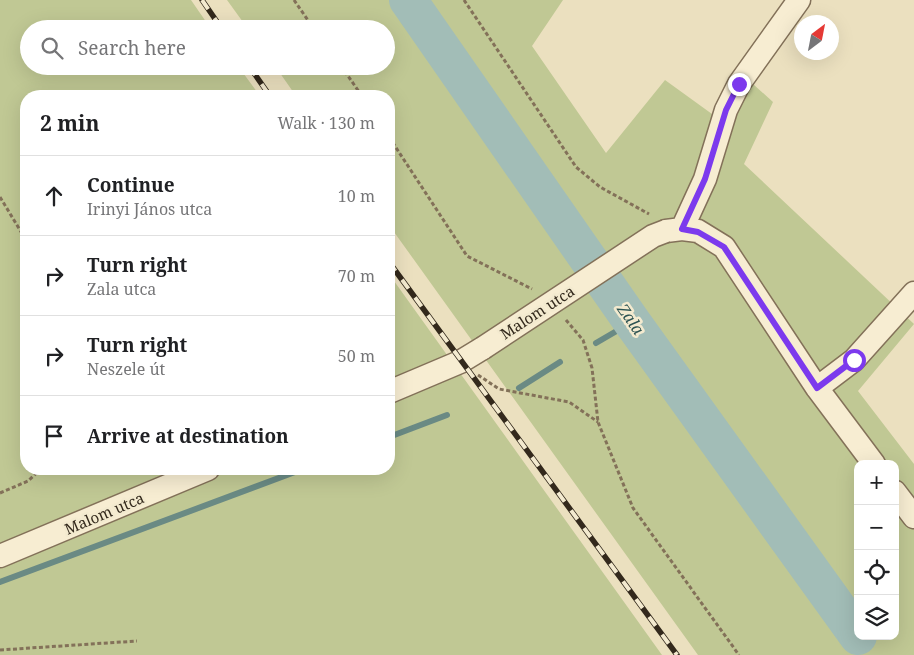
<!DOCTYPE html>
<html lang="en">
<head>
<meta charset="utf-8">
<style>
	:root { --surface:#fff; --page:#f6f6f6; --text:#202124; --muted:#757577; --line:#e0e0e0 }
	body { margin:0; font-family:"Noto Serif",serif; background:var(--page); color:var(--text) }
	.controls { position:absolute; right:15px; bottom:15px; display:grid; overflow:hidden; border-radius:10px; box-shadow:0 5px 20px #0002 }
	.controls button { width:45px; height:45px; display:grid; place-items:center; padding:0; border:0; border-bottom:1px solid var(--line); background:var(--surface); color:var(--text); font:25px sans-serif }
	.compass { position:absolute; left:794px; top:15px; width:45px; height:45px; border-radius:50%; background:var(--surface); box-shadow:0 5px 20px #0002; rotate:32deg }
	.stop { position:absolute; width:15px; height:15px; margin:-11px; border:4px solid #7c3aed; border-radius:50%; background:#fff }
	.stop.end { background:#7c3aed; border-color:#fff; box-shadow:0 1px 5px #0008 }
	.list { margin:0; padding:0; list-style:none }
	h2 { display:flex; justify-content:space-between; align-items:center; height:65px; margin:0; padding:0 20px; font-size:21px }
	h2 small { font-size:16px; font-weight:400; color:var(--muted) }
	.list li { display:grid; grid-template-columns:32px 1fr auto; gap:15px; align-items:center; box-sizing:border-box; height:80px; padding:0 20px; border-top:1px solid var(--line) }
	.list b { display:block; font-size:19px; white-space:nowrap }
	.list p { margin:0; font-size:16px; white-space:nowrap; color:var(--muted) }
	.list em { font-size:16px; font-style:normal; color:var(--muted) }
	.icon { flex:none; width:28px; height:28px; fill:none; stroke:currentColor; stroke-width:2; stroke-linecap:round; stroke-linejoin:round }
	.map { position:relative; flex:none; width:914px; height:655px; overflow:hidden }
	.search { position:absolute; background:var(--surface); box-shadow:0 5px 20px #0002; left:20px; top:20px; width:375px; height:55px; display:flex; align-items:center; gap:12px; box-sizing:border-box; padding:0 18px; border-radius:28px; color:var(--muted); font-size:19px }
	.panel { position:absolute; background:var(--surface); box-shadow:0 5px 20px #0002; left:20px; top:90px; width:375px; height:385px; border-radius:20px }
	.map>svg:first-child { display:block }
	.green { fill:#c0c894; fill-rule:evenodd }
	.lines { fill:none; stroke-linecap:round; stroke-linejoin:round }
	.stream { stroke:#6a8a84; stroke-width:6 }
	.river { stroke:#a2bdb7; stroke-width:38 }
	.street-casing { stroke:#837159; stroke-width:25 }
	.path { stroke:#837159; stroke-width:3; stroke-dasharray:4 2.5; stroke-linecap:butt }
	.street { stroke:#f7edd2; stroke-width:22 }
	.rail-casing { stroke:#33291c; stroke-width:5.5 }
	.rail { stroke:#f3eacf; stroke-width:4; stroke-dasharray:11; stroke-linecap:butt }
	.street-bridge-casing { stroke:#837159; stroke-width:25; stroke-linecap:butt }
	.street-bridge { stroke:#f7edd2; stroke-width:22 }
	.route { stroke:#7c3aed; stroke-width:6 }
	.labels { text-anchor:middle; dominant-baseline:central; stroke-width:5; stroke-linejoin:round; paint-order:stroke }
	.street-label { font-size:15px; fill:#33291c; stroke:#f3eacf }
	.water-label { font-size:16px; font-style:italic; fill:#2c5352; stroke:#f3eacf }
</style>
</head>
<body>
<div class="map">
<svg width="914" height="655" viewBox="0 0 914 655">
	<rect width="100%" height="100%" fill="#ebe0bf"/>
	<!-- green -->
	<path class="green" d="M0,0H191L211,29H29V66H238L260,96H26V469H389V274L662,655H0Z
		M227,0H563L532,46L606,153L665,80L712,114L743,75L773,102L744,164L914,324L858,391L914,464V655H698L389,225V96H296L275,66H386V29H248ZM858,464H895V636H858Z"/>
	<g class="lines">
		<!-- stream -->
		<path class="stream" d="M596,343L632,322
			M519,388L560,362
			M389,437L447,415
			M0,582L303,469"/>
		<!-- river -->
		<path class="river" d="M408,0L632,322L858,636"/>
		<!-- street casing -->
		<g class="street-casing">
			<path id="street" d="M682,229L705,179L726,110L739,84L799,0
				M666,231L682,229L698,231L724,247L817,388L874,464
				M817,388L854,360L914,293
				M389,392L460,362L483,348
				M895,492L914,517
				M0,556L208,469"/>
		</g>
		<!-- path -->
		<path class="path" d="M294,0L314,29
			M464,0L576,167L600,187L649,214
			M341,66L362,96
			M389,137L467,256L532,289
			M0,197L26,240
			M566,320L583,340L592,368L598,422L633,508L739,655
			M478,375L499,389L569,402L598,422
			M0,493L28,481L41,469
			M0,650L137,641"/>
		<!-- street -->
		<use href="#street" class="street"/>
		<!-- rail casing -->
		<g class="rail-casing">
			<path id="rail" d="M202,0L222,29
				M249,66L270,96
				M389,262L677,655"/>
		</g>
		<!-- rail -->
		<use href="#rail" class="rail"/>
		<!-- street-bridge casing -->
		<g class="street-bridge-casing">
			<path id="street-bridge" d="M483,348L653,236L666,231"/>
		</g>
		<!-- street-bridge -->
		<use href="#street-bridge" class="street-bridge"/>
	</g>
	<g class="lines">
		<!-- route -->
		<path class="route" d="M739,84L726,110L705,179L682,229L698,232L724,247L817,388L854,360"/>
	</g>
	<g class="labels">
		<!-- street labels -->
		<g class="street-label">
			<text transform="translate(537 312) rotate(-33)">Malom utca</text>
			<text transform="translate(104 513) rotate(-23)">Malom utca</text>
		</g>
		<!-- water labels -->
		<g class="water-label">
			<text transform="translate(631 319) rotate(55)">Zala</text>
		</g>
	</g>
</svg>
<div class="controls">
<button>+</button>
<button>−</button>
<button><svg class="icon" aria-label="locate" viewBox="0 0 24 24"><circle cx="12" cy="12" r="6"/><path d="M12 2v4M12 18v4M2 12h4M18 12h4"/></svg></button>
<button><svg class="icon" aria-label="layers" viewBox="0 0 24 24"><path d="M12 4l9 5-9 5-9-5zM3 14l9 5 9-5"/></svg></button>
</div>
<svg class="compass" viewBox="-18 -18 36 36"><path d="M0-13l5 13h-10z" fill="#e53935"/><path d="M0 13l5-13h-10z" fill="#757577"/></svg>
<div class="stop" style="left:854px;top:360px"></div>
<div class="stop end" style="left:739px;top:84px"></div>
<div class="search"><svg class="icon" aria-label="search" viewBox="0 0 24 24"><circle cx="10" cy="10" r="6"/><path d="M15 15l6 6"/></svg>Search here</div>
<section class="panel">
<h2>2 min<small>Walk · 130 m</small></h2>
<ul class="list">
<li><svg class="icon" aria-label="ahead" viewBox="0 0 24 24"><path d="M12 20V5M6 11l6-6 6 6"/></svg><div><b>Continue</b><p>Irinyi János utca</p></div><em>10 m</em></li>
<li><svg class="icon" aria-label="right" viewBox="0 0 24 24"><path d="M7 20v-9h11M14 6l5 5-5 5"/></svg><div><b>Turn right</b><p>Zala utca</p></div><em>70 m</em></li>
<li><svg class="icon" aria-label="right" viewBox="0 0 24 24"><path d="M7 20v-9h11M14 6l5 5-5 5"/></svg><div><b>Turn right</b><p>Neszele út</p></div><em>50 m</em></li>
<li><svg class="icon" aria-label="arrive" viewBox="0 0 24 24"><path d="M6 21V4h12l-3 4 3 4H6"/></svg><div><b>Arrive at destination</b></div></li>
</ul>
</section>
</div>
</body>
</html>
